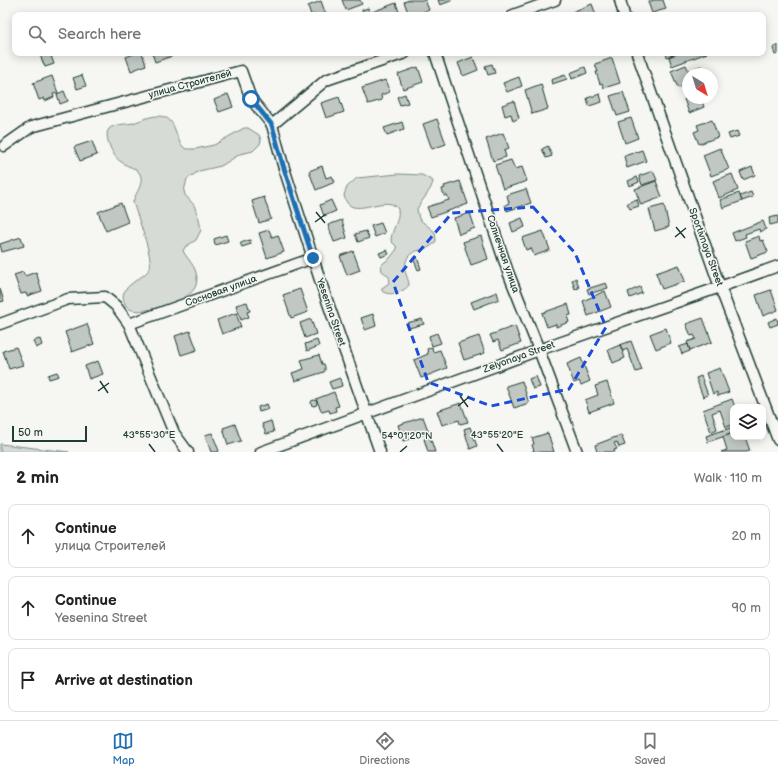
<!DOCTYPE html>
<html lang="en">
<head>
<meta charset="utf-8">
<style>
	:root { --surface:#fff; --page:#f2f2f2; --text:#222; --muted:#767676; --line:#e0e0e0; --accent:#1f6fb2 }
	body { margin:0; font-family:"Balsamiq Sans",sans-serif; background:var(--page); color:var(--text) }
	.controls { position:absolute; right:12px; bottom:12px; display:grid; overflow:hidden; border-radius:8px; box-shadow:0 2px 10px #0003 }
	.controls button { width:36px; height:36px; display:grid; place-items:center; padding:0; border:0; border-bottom:1px solid var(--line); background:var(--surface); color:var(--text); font:20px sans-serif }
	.compass { position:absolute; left:682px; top:68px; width:36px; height:36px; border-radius:50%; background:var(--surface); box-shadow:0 2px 10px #0003; rotate:142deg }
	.scale { position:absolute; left:12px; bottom:10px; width:75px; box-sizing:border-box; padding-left:4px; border:2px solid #1f3d34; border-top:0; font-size:11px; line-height:14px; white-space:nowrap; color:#1f3d34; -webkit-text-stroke:3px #f6f6f2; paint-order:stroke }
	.stop { position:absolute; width:12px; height:12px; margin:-9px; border:3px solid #1f6fb2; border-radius:50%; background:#fff }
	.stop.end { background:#1f6fb2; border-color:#fff; box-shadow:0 1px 4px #0008 }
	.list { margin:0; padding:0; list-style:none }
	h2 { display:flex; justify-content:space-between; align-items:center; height:52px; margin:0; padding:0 16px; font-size:17px }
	h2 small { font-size:13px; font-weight:400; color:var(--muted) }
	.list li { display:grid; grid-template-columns:26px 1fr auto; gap:12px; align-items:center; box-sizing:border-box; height:64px; margin:0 8px 8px; padding:0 8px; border:1px solid var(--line); border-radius:8px }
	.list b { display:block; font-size:15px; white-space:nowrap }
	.list p { margin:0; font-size:13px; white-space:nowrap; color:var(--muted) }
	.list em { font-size:13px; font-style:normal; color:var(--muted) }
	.icon { flex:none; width:22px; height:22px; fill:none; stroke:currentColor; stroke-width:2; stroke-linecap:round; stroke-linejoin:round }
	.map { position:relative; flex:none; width:778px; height:452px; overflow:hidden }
	.search { position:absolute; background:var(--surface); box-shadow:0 2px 10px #0003; left:12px; right:12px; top:12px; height:44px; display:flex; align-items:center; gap:10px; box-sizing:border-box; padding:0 14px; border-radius:8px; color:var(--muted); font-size:15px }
	.sheet { height:268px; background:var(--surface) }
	nav { display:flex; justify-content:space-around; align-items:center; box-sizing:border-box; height:56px; border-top:1px solid var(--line); background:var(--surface); font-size:11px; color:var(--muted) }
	nav a { display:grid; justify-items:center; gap:2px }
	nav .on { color:var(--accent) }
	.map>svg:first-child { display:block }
	.green { fill:#d6dbd6; stroke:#7a8c85 }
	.building { fill:#c1c8c3; stroke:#1f3d34 }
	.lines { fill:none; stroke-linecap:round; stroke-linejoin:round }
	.minor-casing { stroke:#1f3d34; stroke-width:13 }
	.minor { stroke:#f6f6f2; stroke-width:10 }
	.route { stroke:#1f6fb2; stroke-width:5 }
	.marked { fill:none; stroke:#1d4ed8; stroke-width:3; stroke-dasharray:8 5; stroke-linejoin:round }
	.ticks { fill:none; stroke:#1f3d34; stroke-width:1.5 }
	.labels { text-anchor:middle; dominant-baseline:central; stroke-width:3; stroke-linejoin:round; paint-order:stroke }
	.street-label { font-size:10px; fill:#1f3d34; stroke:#f6f6f2 }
	.ticks-label { font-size:10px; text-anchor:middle; fill:#1f3d34; stroke:#f6f6f2; stroke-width:3; stroke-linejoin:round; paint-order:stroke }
</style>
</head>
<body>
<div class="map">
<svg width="778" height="452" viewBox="0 0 778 452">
	<rect width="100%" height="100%" fill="#f6f6f2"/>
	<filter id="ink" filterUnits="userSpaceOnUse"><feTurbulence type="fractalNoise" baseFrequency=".025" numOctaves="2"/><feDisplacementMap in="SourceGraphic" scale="8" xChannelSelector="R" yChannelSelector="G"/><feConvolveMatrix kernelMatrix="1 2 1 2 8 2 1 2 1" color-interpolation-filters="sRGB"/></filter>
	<g filter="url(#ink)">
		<!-- green -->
		<path class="green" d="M159,116C179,117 173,141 186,149H195L214,145L244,128H248L259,135L261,140L260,144L253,151L240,154L221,166L199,171L187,179L184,191L185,195L194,205L199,219L201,230L196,240L185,247L183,251C188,260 196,266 197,278C197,281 196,287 194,289C188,301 144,314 132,310C129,309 127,307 125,304C115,285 147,279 150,267C153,257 137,215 133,202C136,191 148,180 136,169C130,167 125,165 120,161C113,157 103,135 109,129C115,123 125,125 133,123C142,120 149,116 159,116Z
			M398,174L422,175L433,181C432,190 421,201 417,209L419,219L435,232L436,241C427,255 407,244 405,267C404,273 409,279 409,285C404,292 389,297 382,291V288L389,283C391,276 387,275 382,271L381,265L390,258L397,249L396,246L391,241C391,230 400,221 398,209C387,191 349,224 344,195L347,187L357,178Z
			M0,444L69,452H0Z"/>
		<!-- building -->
		<path class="building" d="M342,0H360L362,4L346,10Z
			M409,0H425L429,10L414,15H409L404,2Z
			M438,0H451V1L440,5Z
			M654,0H663L666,9L652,13L648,2Z
			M321,1L326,15H311L308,6Z
			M396,3L400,15H374L372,12Z
			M592,4L596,15H573L572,12Z
			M368,8L371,15H363L362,10Z
			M778,45V54L775,55L773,48Z
			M39,53H50L54,64L45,67Z
			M136,53H142L146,65L131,71L126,57Z
			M152,53H174L175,55L155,62Z
			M666,53H678L667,57Z
			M679,53H707L672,66L669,57Z
			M473,57L478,70L463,76L458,63Z
			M612,58L620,83L604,88L602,83L600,84L596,72H598L595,64Z
			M492,64L495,73L488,75L485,66Z
			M686,65L690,74H688V84L678,88L671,71Z
			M701,66L705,74H697L695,68Z
			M418,67L423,82L403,89L398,74Z
			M585,67L587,73L572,79L570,73Z
			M82,75L86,86L77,89L73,78Z
			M565,75L567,79L552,84L551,80Z
			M52,76L58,93L53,94L54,97L45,101L44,98L39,100L33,83Z
			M519,77L522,86L507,92L503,83Z
			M385,80L390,92L381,95L382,100L368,104L362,88Z
			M541,84L548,109L532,114L525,90Z
			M64,91L68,101L60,104L57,94Z
			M623,92L630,112L617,116L610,96Z
			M228,94L233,107L219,112L214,100Z
			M405,94L408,103L400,105L397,97Z
			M600,94L602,102L589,106L587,98Z
			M339,97L344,112L326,118L321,103Z
			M688,98H701L704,107L689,113L684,99Z
			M514,101L519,118L513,121L511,114L505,116L502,105Z
			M631,118L638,138L625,143L618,122Z
			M437,119L446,144L432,149L423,124Z
			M712,120L718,137L699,144L694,132L699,130L697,125Z
			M402,122L404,129L387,135L384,128Z
			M737,131L739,136L730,139L728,134Z
			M503,133L509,148L504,150L506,157L493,161L486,139Z
			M92,141L97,155L80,161L74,147Z
			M548,146L552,156L546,158L542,149Z
			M720,148L729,169L711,176L703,155Z
			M642,150L646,161L627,168L624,156Z
			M511,160L515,169L522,167L527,181L503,189L495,165Z
			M322,166L326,178L332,176L335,182L316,190L309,171Z
			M752,167L755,175L743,180L740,172Z
			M653,171L657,180L642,185L639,176Z
			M732,174L738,190L719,198L713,181Z
			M637,177L639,182L630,186L628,181Z
			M460,181L468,204L431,217L427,207L449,200L447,195L444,196L442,189L445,188L444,186Z
			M656,181L662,197L641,205L635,189Z
			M526,189L531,203L507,211L505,205L509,203L507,195Z
			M751,192L753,197L742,201L740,196Z
			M739,193L742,201L723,208L720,200Z
			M264,197L271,219L259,223L252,201Z
			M637,199L639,206L630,209L627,203Z
			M331,200L336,211L324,216L320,205Z
			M121,203L128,222L106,231L98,212Z
			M664,205L669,227L655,231L649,209Z
			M470,213L475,228L459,234L454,218Z
			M778,216V223L770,225L769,218Z
			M522,218L525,227L513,232L510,223Z
			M342,220L347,238L334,242L328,225Z
			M763,221L766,229L760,232L759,229L745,234L746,237L735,241L732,233Z
			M381,223L385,233L375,237L371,226Z
			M269,230L272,237L278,235L284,252L267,258L259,233Z
			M366,231L369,238L358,242L355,234Z
			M543,231L550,250L534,256L531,248L526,250L522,238Z
			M226,235L228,241L215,245L214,239Z
			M481,236L488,259L471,265L463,242Z
			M759,236L760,241L763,240L768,252L751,258L745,241Z
			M21,237L24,246L2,252L0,244Z
			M250,240L251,244L242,247L240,243Z
			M387,250L389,254L381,257L379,253Z
			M353,251L360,270L347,275L340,256Z
			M417,257L421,269L418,270L413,258Z
			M679,265L685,281L662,289L656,273Z
			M23,272L25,276L36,272L42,291L27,296L26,293L21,294L14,275Z
			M576,278L579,288L575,289L572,280Z
			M606,283L608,288L589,294L587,289Z
			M640,287L642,293L630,298L628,292Z
			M0,289L4,301L0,302Z
			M300,289L308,312L291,318L283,295Z
			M771,290L778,310L763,316L756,295Z
			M605,291L611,307L588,316L583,301Z
			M497,292L499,299L474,309L471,302Z
			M247,302L250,311L247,312L249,317L241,320L236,305Z
			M568,304L571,315L567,316L569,322L556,327V324L547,327L542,313Z
			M236,313L241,327L222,334L217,320Z
			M373,314L376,326L365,330L361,318Z
			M703,318L712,342L690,350L687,342L696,339L694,335L691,336L686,324Z
			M777,318L778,324L770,327L768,322Z
			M311,319L316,334L305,338L300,323Z
			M422,319L424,324L409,328L407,323Z
			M87,324L94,344L72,352L65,332Z
			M515,326L521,343L502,350L498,340L493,342L490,335Z
			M666,328L671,343L656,349L650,334Z
			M190,331L197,350L181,355L175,336Z
			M437,333L441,343L432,346L429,336Z
			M479,336L485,353L464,360L458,343Z
			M40,339L42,345L36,348L33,341Z
			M317,340L319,346L307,351L305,344Z
			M631,341L642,370L636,372L627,349L623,351L620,345Z
			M688,344L690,351L682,354L679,347Z
			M620,345L625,358L613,363L608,350Z
			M16,347L23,365L9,369L3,351Z
			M432,347L433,352L440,350L447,368L421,378L414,360L428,354L427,349Z
			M319,355L322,364H324L325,367V370L324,372L295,381L292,373L304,369L301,360Z
			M581,358L590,381L581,385L579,381L574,383L567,364Z
			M98,361L103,374L89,379L85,366Z
			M720,368L729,392L718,396L717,392L713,394L706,373Z
			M57,372L59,376L49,379L48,375Z
			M536,376L540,387L533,389L529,379Z
			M701,376L708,395L703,397L696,378Z
			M340,378L342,386L332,389L329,382Z
			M522,381L529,403L514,408L506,386Z
			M607,382L614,403L589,412L585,400L598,395L595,386Z
			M334,392L339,406L335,407L336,411L330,413L329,410L322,412L316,399Z
			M732,399L735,407H733V425L726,427L720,410L712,413L717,429L711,432L703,410Z
			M311 403a3 3 0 1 1 6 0a3 3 0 1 1-6 0Z
			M461,403L468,422L460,424L459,420L442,425L437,411Z
			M267,404L269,409L259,412L258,407Z
			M423,417L429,433L403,441L398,425Z
			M271,421L274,432L266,434L262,424Z
			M235,424L241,441L228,445L223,428Z
			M470,427L477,446L470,449L464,429Z
			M733,427V433L708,442L706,436Z
			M212,433L219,451L217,452H211L205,435Z
			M548,433L554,452H531L534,451L532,445L534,444L532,438Z
			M733,433V437H745L750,451L746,452H721L727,450L723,437Z
			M621,435L625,445L619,447L617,442L614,443L617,449L614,450L615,452H597L595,445Z
			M430,437L435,452H428L424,439Z"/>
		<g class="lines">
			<!-- minor casing -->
			<g class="minor-casing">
				<path id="minor" d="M620,0L624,15
					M513,15L555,0
					M435,53L508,272L539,350L577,452
					M637,53L720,287L778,440
					M272,125L283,165L321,283L380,452
					M4,146L31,127L241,71L251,99L272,125L326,80L405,53
					M0,324L68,299L105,297L116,306L129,324L174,433L188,452
					M129,324L313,258
					M261,452L539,350L720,287L778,266"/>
			</g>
			<!-- minor -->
			<use href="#minor" class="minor"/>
		</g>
	</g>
	<g class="lines" filter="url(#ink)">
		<!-- route -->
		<path class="route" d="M251,99L272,125L283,165L313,258"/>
	</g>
	<!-- marked area -->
	<path class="marked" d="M533,207L575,253L606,327L569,389L491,406L428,382L393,282L452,213Z"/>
	<!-- ticks -->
	<path class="ticks" d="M316,212L325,223M315,222L326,214M676,227L685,238M675,237L686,228M100,381L108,393M98,391L109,383M460,396L468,407M458,406L469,397M149,444L155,452M497,444L503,452M400,452L407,446"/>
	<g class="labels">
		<!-- street labels -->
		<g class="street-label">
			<text transform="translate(190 84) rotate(-15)">улица Строителей</text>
			<text transform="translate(706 247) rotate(70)">Sportivnaya Street</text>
			<text transform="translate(503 254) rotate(71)">Солнечная улица</text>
			<text transform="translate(221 291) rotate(-20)">Сосновая улица</text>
			<text transform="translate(331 312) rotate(71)">Yesenina Street</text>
			<text transform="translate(519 357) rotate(-20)">Zelyonaya Street</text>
		</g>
	</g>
	<g class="ticks-label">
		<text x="149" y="438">43°55'30"E</text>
		<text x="497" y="438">43°55'20"E</text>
		<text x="407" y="439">54°01'20"N</text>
	</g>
</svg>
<div class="controls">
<button><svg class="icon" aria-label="layers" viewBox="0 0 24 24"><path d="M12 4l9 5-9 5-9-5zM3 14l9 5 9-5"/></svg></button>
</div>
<svg class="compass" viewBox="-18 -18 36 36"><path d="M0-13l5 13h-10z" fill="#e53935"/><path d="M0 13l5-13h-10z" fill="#767676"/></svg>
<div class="scale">50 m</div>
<div class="stop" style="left:251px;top:99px"></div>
<div class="stop end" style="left:313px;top:258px"></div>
<div class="search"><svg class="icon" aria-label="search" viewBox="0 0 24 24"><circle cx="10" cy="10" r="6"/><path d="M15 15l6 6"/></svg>Search here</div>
</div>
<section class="sheet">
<h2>2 min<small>Walk · 110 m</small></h2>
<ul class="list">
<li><svg class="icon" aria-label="ahead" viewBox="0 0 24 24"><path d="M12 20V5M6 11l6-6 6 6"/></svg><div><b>Continue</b><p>улица Строителей</p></div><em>20 m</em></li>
<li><svg class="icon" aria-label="ahead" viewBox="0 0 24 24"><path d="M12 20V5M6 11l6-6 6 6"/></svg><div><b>Continue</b><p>Yesenina Street</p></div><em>90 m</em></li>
<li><svg class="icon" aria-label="arrive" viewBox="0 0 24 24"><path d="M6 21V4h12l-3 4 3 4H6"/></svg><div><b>Arrive at destination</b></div></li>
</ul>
</section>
<nav>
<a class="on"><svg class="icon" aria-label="map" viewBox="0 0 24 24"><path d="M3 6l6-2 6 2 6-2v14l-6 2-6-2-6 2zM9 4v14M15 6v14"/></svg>Map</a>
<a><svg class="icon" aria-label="directions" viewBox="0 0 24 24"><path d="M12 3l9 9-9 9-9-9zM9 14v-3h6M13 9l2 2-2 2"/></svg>Directions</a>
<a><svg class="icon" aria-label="saved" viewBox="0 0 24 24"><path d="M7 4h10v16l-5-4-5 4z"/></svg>Saved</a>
</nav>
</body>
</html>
